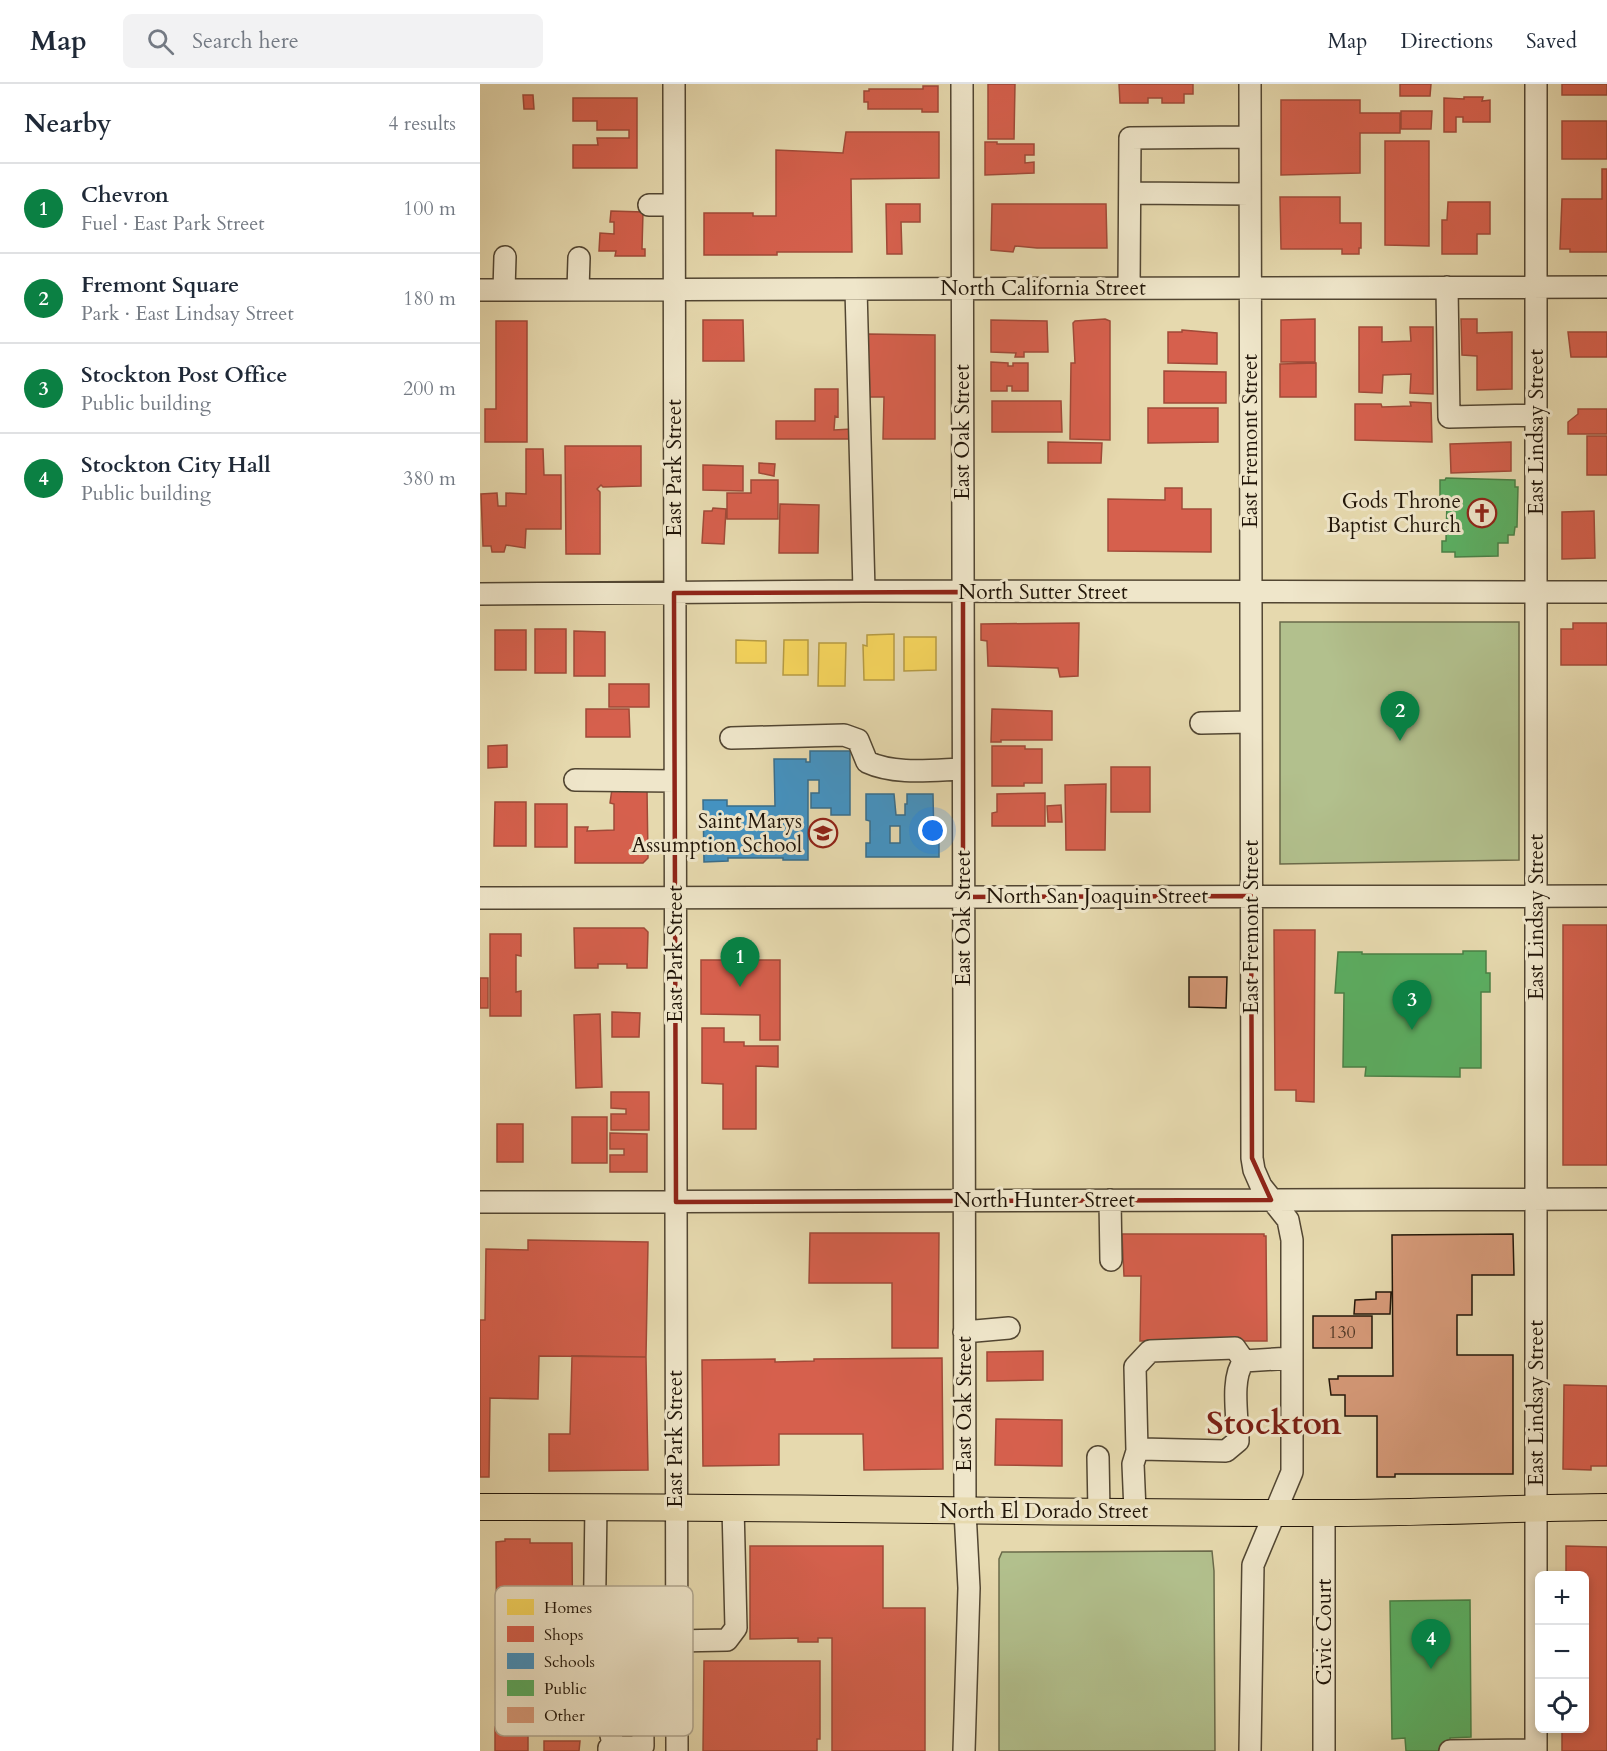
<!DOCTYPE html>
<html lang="en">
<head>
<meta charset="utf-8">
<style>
	:root { --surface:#fff; --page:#f2f2f3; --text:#1f2937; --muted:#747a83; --line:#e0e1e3; --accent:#0b8043 }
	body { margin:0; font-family:Cardo,serif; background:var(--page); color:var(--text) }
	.controls { position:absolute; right:18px; bottom:18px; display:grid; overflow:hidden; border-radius:9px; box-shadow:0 3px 9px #0003 }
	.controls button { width:54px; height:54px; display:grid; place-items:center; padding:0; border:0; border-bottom:2px solid var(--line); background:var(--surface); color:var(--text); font:30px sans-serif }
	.you { position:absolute; left:453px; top:747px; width:21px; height:21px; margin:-15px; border:4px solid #fff; border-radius:50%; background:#1a73e8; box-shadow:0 0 0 9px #1a73e833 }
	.badge { display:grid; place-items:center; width:39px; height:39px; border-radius:50%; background:var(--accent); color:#fff; font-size:20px; font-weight:700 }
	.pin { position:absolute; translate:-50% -50px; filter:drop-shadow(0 2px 3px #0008) }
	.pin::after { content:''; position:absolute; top:32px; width:21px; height:18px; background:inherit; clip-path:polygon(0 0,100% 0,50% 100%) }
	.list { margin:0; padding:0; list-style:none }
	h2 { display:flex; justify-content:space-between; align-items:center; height:78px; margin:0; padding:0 24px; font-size:26px }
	h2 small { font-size:20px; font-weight:400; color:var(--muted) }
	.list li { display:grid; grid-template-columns:39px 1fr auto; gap:18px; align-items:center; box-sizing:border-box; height:90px; padding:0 24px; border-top:2px solid var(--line) }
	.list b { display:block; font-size:22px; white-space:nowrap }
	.list p { margin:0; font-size:20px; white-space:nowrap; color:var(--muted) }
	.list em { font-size:20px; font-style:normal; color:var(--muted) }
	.icon { flex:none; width:33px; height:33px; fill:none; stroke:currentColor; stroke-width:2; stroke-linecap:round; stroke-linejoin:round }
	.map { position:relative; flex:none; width:1127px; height:1667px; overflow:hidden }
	header { display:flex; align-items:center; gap:36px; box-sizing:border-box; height:84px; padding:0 30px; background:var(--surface); border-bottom:2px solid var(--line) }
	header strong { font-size:28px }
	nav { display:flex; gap:33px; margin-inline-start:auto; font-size:21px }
	.search { width:420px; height:54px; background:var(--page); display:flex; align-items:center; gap:15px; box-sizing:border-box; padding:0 21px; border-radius:9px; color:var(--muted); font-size:22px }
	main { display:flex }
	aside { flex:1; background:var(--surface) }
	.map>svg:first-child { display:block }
	.green { fill:#b2c08d; stroke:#6a6a4a; stroke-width:1.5 }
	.homes { fill:#f6d55c; stroke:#b69b43; stroke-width:1.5 }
	.shops { fill:#d6604d; stroke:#a04a38; stroke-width:1.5 }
	.schools { fill:#4393c3; stroke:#396d8b; stroke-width:1.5; fill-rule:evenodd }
	.public { fill:#5aae61; stroke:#498046; stroke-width:1.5 }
	.building { fill:#d79a79; stroke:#211508; stroke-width:1.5 }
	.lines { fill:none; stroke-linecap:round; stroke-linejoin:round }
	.minor-casing { stroke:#524632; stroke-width:24 }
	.major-casing { stroke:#211508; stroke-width:28 }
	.minor { stroke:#efe6ca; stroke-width:21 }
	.major { stroke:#e6d9ae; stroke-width:26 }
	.marked { fill:none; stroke:#8f2418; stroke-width:4.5; stroke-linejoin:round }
	.labels { text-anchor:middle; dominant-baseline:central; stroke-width:6; stroke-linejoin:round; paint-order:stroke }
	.number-label { font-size:18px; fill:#4e3624 }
	.street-label { font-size:21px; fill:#211508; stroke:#efe6ca }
	.poi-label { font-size:21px; fill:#211508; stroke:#efe6ca; text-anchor:end }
	.town-label { font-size:33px; font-weight:bold; fill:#7a1f14; stroke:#efe6ca }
	.key { fill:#efe6ca; stroke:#b1a790; stroke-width:1.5 }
	.key-label { font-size:16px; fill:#211508 }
</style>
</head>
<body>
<header>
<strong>Map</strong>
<div class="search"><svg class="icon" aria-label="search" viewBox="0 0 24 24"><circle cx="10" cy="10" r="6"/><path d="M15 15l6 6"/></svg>Search here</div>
<nav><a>Map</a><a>Directions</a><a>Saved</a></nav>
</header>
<main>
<aside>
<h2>Nearby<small>4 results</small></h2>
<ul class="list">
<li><span class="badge">1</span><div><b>Chevron</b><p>Fuel · East Park Street</p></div><em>100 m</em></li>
<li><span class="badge">2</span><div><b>Fremont Square</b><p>Park · East Lindsay Street</p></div><em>180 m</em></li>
<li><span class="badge">3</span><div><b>Stockton Post Office</b><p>Public building</p></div><em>200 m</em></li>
<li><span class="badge">4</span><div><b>Stockton City Hall</b><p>Public building</p></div><em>380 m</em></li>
</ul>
</aside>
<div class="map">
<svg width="1127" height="1667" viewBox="0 0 1127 1667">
	<rect width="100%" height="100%" fill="#e6d9ae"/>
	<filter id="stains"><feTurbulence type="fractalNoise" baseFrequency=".00333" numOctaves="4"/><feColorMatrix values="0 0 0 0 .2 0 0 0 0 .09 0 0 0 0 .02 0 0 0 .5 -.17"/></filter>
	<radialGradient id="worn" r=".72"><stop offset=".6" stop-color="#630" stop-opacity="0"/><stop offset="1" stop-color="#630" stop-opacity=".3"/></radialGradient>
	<!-- green -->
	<path class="green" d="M800,538H1039V776L800,780Z
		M732,1467L734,1487L735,1667H519V1475L522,1468Z"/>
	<!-- homes -->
	<path class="homes" d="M414,550V596H384L383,561L387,562V551Z
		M424,553H456V586L424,587Z
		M256,556L286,557V579H256Z
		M304,556H328V591H303Z
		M339,559H366L365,602H338Z"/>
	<!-- shops -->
	<path class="shops" d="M508,0H535L534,55H508Z
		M639,0H713V10H704V19H682V14H668V19H640Z
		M920,0H951L950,12H920Z
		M1082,0H1127V11H1082Z
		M443,2H458V28H442V25H388V18H384V7H389V5H443Z
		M43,11H53L54,25H44Z
		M984,13H1003L1002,17L1010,16V38H983V33H976V48H964V14L984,15Z
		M93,14H157V84H93V61H118L117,54H149V46H117V37H93Z
		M801,16H880V29H920V49H880V89L801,91Z
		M921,27H952L951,45H921Z
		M1082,37H1127V75H1082Z
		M366,48H459V94L371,95L372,168H297V171H224V129H273V132H296V66L363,69Z
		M905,57H949V162L905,161Z
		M505,58H517V60H554V71H545V79L554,78V89L505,91Z
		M1122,85H1127V168H1090V165H1080L1082,115H1122Z
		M800,113H860V139H881V164H879V170H862V165H801Z
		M968,118H1010V150H997V170H962V136H967Z
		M406,120H440V138H421L422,170H407Z
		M512,120H626L627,164H557L535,162L533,168L511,166Z
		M131,127L163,128L162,165H165V172H135L136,167H119L120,149L134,150V138H130Z
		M625,235L630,237V356L590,355L591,279H595L593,239L595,237Z
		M835,235V278H801V236Z
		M981,235H997V249L1032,248V305L997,306V272L982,271Z
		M223,236H263L264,277H223Z
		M511,236L567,237L568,268H544V273H535L536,269L511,268Z
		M16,237H47V358H5V325H16Z
		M879,243H902V258L931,257L930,243H953V310L930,309L931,290L903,291L902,309L879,308Z
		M702,246L737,249V280L688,279V248H702Z
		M1088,248H1127V273H1091Z
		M388,250L455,251V355H403L404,313H387Z
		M511,278L528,279V282H533V279H548V307H532V302H527V307H511Z
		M836,279V313H800V280Z
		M684,287L746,288V319H684Z
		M335,305H358V333L355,332L354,346L371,345V355H296V337H335Z
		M512,317H581L582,348H512Z
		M930,318L951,319L952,358L875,356V320H901L902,323L931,322Z
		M668,324H738V358L668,359Z
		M1098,325H1127V350H1088V338L1098,330Z
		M1107,352H1127V391H1107Z
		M568,358L622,359L621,379H568Z
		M1031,358V387L971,389L970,360Z
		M85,362H161V402L123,403L121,401L117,405L120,408V470H86Z
		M46,365H63L64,391H81V445H46L45,464L26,461L24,468H12L11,462H3L1,410L17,409L18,422H26V409L46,410Z
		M279,379L295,380L294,392L279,389Z
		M223,381L263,382V407L223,406Z
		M271,396H298V435H247V409H271Z
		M685,404H702V425H731V468L628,467V415L685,416Z
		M300,420L339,421L338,469H299Z
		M233,424L246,425L244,460L222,459L224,427H232Z
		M1114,427L1115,474L1082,475V428Z
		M599,539L598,592L580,593L578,584L508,582L507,557L501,556V540Z
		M1093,539H1127V581H1081V545H1093Z
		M55,545H86V589H55Z
		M15,546H46V586H15Z
		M94,547L125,548V592H94Z
		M129,600H169V623H129Z
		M106,625H149L150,653H106Z
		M512,625L572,627V656H521V658H511Z
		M27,661V683L8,684V662Z
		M512,662H545V665H562V699H544V702H512Z
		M631,683H670V728H631Z
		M626,700L625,766H586L585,701Z
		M132,705L167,706L168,774L163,779H95V743H108L107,747L134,746V720L130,719Z
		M565,709V742H512V729L517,728V710Z
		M15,718H46V762H14Z
		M55,720H87V763H55Z
		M581,721L582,738H568L567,722Z
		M1083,841H1127V1081H1083Z
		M94,844H164L168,848L167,884H147V880H118V884H95Z
		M794,846H835L834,1018L816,1017V1006H795Z
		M10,850H41V872L36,871V908L41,907V932H10Z
		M221,876H300V956H280V931L221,930Z
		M0,894H8V924H0Z
		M132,928L160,929L159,953H132Z
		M120,930L122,1003L96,1004L94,931Z
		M222,944H244V958H264V962H298V983L276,982V1045H243V1000L222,999Z
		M131,1008H169V1046H131V1030H146V1025L131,1024Z
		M92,1033H127V1079H92Z
		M17,1040H43V1078H17Z
		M130,1049L167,1050V1088H130V1071H144V1065H130Z
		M330,1149H459L458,1264H412V1199H329Z
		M642,1150H784V1152H786L787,1257H660L661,1192H644Z
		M48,1156L168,1158L166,1273L59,1272L58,1315L10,1314L9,1393H0V1236H5L6,1165L48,1166Z
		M563,1267V1296L507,1297V1268Z
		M92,1272L166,1273L168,1386L69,1387V1350H90Z
		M462,1274L463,1385L384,1386L383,1350H299V1381L223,1382L222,1276L295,1275V1278L334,1277V1275Z
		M1084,1301L1127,1302V1382H1111V1386L1083,1385Z
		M516,1335L582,1336V1382L515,1381Z
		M25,1455H50V1459H92L93,1597L56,1598V1609H21V1598H17L16,1458L25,1457Z
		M270,1462H403V1524H445V1667H352V1554H338V1558H318V1554L270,1555Z
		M1086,1462L1127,1463V1667H1082V1644H1104V1492H1086Z
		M224,1577H340V1655H337V1667H223Z
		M15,1643L48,1644V1667H15Z
		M64,1657H100L99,1667H64Z"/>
	<!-- schools -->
	<path class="schools" d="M330,667H370V731H351V724H331V709H339V696H328V776H303V774H248V777L224,778L223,716H247V722H295L294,675H326V678H330Z
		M386,710H414L416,731H425V720H427V710H453L454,759H459V773H386V759H390V737L386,736ZM410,742H420V759H410Z"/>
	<!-- public -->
	<path class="public" d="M966,394L1035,396V403H1038L1037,443H1035L1034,451H1028V459H1018V472L975,473V468H962V457H966L967,416H960V396H965Z
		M983,867H1006V889H1010V908H1001V984H980V993L885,992L886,983H863L864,909H855L858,868H882V870H983Z
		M990,1516L991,1653L970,1654V1667H926L925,1654L912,1655L910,1517Z"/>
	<!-- building -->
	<path class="building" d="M709,893H747L746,924L709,923Z
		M1033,1150L1034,1191H992V1231H977V1271H1033V1390H915V1393H897V1332H865V1311H851L849,1295H858V1292H913L912,1151Z
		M896,1208H911L910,1230H874L875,1216L896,1215Z
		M833,1232H892V1264H833Z"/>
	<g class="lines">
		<!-- minor casing -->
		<g class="minor-casing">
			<path id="minor" d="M194,0L197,1667
				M482,0L485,1427L489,1504L484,1667
				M770,0L772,1074L774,1086L781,1102L808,1136L812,1156V1388L773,1481L770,1667
				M650,109L770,110
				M169,121H194
				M967,203L969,333L1056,331
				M649,204L650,54L770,53
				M376,205L384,507
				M0,206L1127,203
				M24,206L25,173
				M98,206L99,174
				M0,510L384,507L1127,508
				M721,639L770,638
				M251,654L364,651L378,656L387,678C415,691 452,686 483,685
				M95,696L195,697
				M0,814L1127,812
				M630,1116L631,1176
				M0,1118L1127,1115
				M484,1248L529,1244
				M657,1367L655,1283L670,1267L755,1264L764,1277
				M618,1373L619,1428
				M116,1422L113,1630L127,1634L134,1664
				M655,1427L653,1380L657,1367L661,1365L746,1367L758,1357C758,1335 750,1294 764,1277L812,1274
				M844,1429V1667
				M113,1552L196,1548
				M196,1557L247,1556L256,1544L253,1423
				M129,1667V1664L163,1662L162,1551
				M970,1667L1056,1666
				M1056,1667V0"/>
		</g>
		<!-- major casing -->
		<g class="major-casing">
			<path id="major" d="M0,1423C281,1422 563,1429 844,1429C938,1429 1033,1424 1127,1423"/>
		</g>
		<!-- minor -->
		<use href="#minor" class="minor"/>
		<!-- major -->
		<use href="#major" class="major"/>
	</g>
	<!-- marked area -->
	<path class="marked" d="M483,508V813L771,812L772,1074L791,1116L196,1118L194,509Z"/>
	<!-- icons -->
	<defs>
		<g id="church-ring" transform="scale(1.5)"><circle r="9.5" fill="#efe6ca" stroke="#8f2418" stroke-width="1.5"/><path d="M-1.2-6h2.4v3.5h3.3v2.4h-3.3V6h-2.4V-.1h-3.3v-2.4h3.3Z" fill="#8f2418"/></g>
		<g id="school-ring" transform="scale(1.5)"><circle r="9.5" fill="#efe6ca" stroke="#8f2418" stroke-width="1.5"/><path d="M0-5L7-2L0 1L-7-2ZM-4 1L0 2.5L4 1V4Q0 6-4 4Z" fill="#8f2418"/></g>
	</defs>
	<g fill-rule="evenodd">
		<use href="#church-ring" x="1002" y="429"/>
		<use href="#school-ring" x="343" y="749"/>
	</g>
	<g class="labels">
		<!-- number labels -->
		<g class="number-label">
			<text x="862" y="1248">130</text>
		</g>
		<!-- street labels -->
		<g class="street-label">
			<text x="563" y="204">North California Street</text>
			<text transform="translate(482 348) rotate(-90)">East Oak Street</text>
			<text transform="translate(1056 348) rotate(-90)">East Lindsay Street</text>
			<text transform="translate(770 357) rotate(-90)">East Fremont Street</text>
			<text transform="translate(194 384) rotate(-90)">East Park Street</text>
			<text x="563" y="508">North Sutter Street</text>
			<text x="617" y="812">North San Joaquin Street</text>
			<text transform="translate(1056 833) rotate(-90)">East Lindsay Street</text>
			<text transform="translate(483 834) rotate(-90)">East Oak Street</text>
			<text transform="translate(771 843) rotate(-90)">East Fremont Street</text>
			<text transform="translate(195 870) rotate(-90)">East Park Street</text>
			<text x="564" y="1116">North Hunter Street</text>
			<text transform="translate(1056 1319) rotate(-90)">East Lindsay Street</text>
			<text transform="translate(484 1320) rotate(-90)">East Oak Street</text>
			<text transform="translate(195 1355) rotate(-90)">East Park Street</text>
			<text x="564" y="1427">North El Dorado Street</text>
			<text transform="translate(844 1548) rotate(-90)">Civic Court</text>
		</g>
		<!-- poi labels -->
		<g class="poi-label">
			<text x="981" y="417">Gods Throne<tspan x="981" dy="24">Baptist Church</tspan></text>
			<text x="322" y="737">Saint Marys<tspan x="322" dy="24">Assumption School</tspan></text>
		</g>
		<!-- town labels -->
		<g class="town-label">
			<text x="794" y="1339">Stockton</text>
		</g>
	</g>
	<!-- legend -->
	<rect x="15" y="1502" width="198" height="150" rx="9" class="key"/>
	<rect x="27" y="1515" width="27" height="16" fill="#f6d55c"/>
	<rect x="27" y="1542" width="27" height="16" fill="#d6604d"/>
	<rect x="27" y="1569" width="27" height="16" fill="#4393c3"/>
	<rect x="27" y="1596" width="27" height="16" fill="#5aae61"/>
	<rect x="27" y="1623" width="27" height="16" fill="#d79a79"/>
	<g class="key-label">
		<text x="64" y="1529">Homes</text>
		<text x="64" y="1556">Shops</text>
		<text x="64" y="1583">Schools</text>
		<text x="64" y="1610">Public</text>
		<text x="64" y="1637">Other</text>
	</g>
	<rect width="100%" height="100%" filter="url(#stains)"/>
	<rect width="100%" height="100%" fill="url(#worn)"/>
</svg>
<div class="controls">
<button>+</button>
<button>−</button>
<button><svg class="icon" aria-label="locate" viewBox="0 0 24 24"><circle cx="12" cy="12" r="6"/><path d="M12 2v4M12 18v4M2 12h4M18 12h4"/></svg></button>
</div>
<div class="you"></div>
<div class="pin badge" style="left:260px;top:903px">1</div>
<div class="pin badge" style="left:920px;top:657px">2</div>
<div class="pin badge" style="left:932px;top:946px">3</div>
<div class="pin badge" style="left:951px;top:1585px">4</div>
</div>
</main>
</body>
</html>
